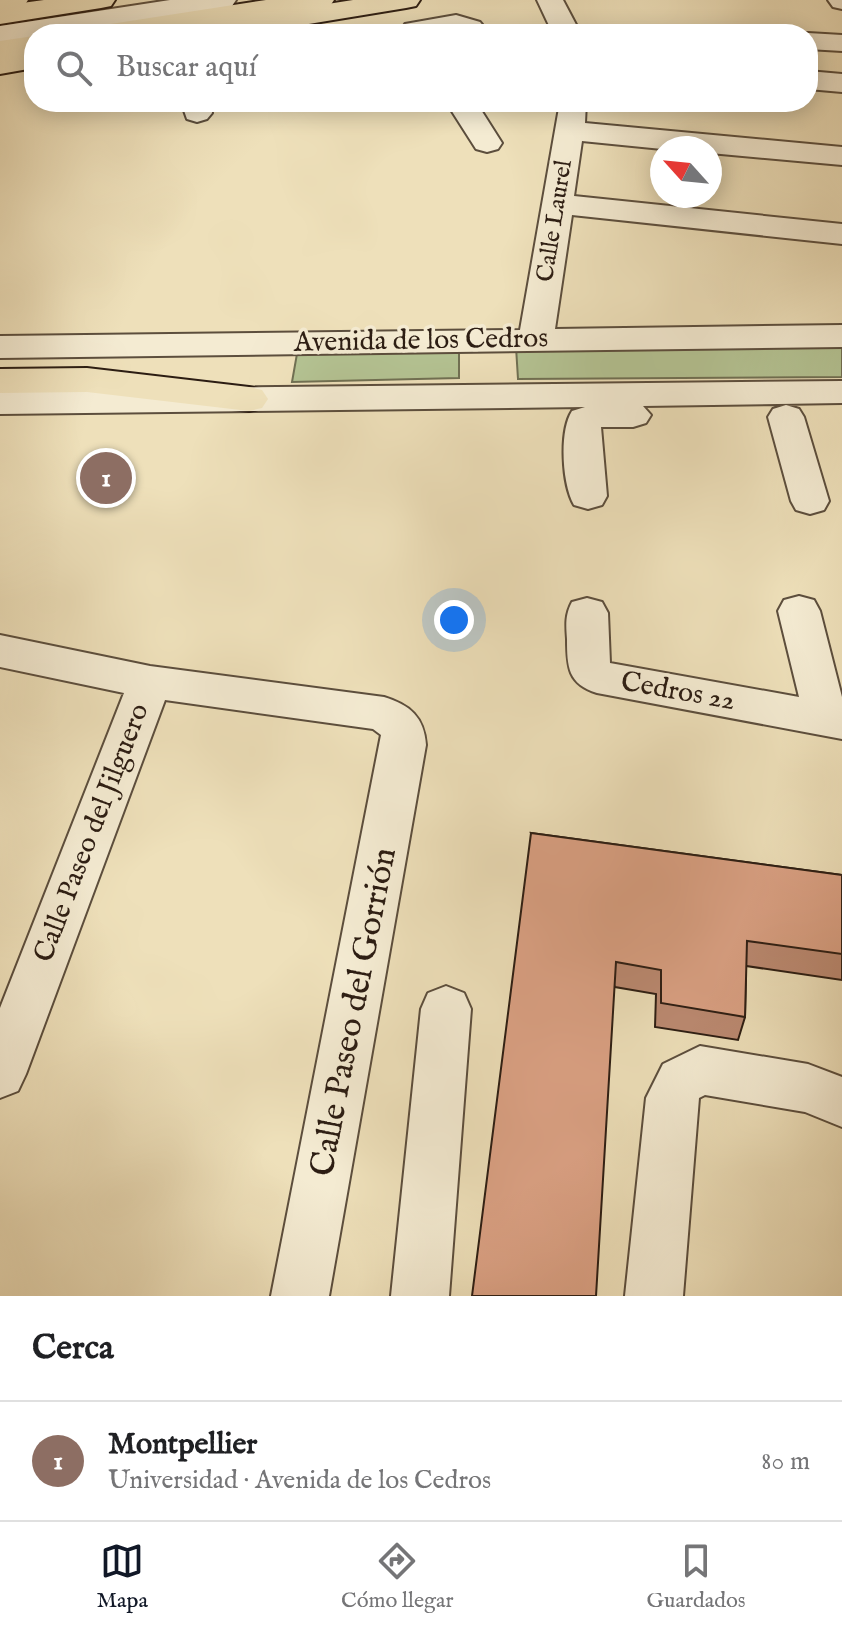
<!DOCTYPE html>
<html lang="es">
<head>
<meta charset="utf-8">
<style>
	:root { --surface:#fff; --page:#f6f6f6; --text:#202124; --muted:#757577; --line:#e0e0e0; --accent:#111827 }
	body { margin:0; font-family:"IM FELL English",serif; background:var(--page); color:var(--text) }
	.compass { position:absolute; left:650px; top:136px; width:72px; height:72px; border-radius:50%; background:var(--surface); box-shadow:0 4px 20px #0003; rotate:297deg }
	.you { position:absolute; left:454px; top:620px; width:28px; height:28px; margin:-20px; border:6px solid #fff; border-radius:50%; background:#1a73e8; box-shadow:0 0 0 12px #1a73e833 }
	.badge { display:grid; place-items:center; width:52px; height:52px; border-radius:50%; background:var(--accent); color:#fff; font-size:26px; font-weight:700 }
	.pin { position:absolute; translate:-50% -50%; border:4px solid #fff; box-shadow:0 2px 8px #0006 }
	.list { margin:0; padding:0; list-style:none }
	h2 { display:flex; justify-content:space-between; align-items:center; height:104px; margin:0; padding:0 32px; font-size:34px }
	h2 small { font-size:26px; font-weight:400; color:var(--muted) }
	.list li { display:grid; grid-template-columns:52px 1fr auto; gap:24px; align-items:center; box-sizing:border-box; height:120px; padding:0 32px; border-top:2px solid var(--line) }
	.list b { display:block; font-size:30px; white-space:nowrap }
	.list p { margin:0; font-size:26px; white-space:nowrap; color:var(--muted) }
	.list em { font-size:26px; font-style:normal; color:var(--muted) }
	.icon { flex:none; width:44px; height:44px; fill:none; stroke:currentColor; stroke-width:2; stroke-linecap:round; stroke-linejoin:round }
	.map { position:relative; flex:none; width:842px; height:1296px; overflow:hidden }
	.search { position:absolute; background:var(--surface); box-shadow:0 4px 20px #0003; left:24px; right:24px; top:24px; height:88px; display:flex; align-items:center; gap:20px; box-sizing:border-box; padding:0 28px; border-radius:32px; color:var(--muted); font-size:30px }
	.sheet { height:224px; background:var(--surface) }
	nav { display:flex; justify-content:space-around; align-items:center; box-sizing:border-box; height:112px; border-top:2px solid var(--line); background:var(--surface); font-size:22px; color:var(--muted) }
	nav a { display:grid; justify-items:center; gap:4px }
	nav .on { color:var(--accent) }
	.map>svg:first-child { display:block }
	.green { fill:#b4c393; stroke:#707053; stroke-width:2 }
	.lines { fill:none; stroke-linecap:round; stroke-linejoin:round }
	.minor-casing { stroke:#5c4e3d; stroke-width:4 }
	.major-casing { stroke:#2c1d13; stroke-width:4 }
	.highway-casing { stroke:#2c1d13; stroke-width:4 }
	.minor { fill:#f4ebd2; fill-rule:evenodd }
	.major { fill:#eee0ba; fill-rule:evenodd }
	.highway { fill:#eee0ba; fill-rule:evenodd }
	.wall { fill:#bc8a72; stroke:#2c1d13; stroke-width:2 }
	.building { fill:#dba184; stroke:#2c1d13; stroke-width:2 }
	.labels { text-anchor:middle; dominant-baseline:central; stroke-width:7; stroke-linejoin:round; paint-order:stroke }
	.far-street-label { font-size:24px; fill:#2c1d13; stroke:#f4ebd2 }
	.street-label { font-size:28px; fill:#2c1d13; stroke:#f4ebd2 }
	.near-street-label { font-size:34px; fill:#2c1d13; stroke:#f4ebd2 }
</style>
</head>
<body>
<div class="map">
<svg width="842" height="1296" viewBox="0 0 842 1296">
	<rect width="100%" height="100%" fill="#eee0ba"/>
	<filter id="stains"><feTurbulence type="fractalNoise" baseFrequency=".0025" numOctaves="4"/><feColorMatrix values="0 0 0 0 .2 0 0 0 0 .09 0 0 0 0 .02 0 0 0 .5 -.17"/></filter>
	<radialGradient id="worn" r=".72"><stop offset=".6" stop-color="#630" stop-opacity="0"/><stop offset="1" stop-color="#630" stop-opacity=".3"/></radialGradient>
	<!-- green -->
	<path class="green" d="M842,343V377L518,379L516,347Z
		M459,347V378L292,382L298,348Z"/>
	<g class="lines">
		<!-- minor casing -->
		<g class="minor-casing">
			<path id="minor" d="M170,0H236L232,6L223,8L54,34H34V37L0,42V26Z
				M537,0H563L581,34H553Z
				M828,0H842V9L833,7Z
				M456,15L480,22L490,34H461L456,31L404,34L401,30L405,24Z
				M808,33L842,35V51L808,49V34H803Z
				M808,71L842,74V92L808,89Z
				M181,102H211L212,113L207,119L197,122L187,119Z
				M446,102H476L502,143L498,149L487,152L476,149Z
				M560,102H586L585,123L842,147V165L710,153V148L662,149L582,141L574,196L842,224V244L572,215L555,329L842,325V347L0,358V336L520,330Z
				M842,381V403L643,406L651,415L646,423L633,427H601L607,496L602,505L588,509L574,505C562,484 559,431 572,411L585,407L0,414V390Z
				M786,405L799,409L804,417L829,501L824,510L810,514L796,510L791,501L768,417L773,409Z
				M799,596L814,600L820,611L842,697V739L597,693C568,684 567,667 567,639C566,625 565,615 572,602L587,598L602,602L608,613L610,663L799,697L778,611L784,600Z
				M0,635L150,666L384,697C410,705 424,717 426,745L329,1296H271L381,735L373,729L165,700L26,1074L18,1091L0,1098V1008L124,693L0,667Z
				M446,986L464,993L471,1009L449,1296H391L421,1009L428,993Z
				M700,1046L808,1064L842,1077V1127L805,1112L705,1095L699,1098L683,1296H625L646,1098L663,1064Z"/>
		</g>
		<!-- major casing -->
		<g class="major-casing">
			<path id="major" d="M0,0H28L24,6L0,10Z
				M353,0H420L416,6L406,8L248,34H180L184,28L194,25Z
				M34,50V68L0,74V56Z"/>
		</g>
		<!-- highway casing -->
		<g class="highway-casing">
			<path id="highway" d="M44,0H115L111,6L101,8L0,24V6Z
				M266,0H334L330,6L320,8L159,34H90L94,28L104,25Z
				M34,36V54L0,59V41Z
				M87,368L249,387L262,390L268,399L262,408L249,411L87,392L0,393V369Z"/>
		</g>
		<!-- minor -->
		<use href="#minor" class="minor"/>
		<!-- major -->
		<use href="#major" class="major"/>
		<!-- highway -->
		<use href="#highway" class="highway"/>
	</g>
	<!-- wall -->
	<path class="wall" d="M531,833L842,875V980L746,966L745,1017L738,1040L655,1027L656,994L615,987Z"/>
	<!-- building -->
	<path class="building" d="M531,833L842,875V954L747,941L745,1017L661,1003V970L616,962L596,1296H472Z"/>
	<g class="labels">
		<!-- far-street labels -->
		<g class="far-street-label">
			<text transform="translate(555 221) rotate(-81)">Calle Laurel</text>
		</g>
		<!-- street labels -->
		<g class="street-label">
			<text transform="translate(421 341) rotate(-1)">Avenida de los Cedros</text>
			<text transform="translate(678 692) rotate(10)">Cedros 22</text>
			<text transform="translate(92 833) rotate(-69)">Calle Paseo del Jilguero</text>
		</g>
		<!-- near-street labels -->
		<g class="near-street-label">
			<text transform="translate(354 1012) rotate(-79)">Calle Paseo del Gorrión</text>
		</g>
	</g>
	<rect width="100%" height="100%" filter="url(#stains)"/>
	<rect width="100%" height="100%" fill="url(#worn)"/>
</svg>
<svg class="compass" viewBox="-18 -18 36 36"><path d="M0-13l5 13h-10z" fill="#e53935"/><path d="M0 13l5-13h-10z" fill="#757577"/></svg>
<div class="you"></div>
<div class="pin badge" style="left:106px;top:478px;background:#8d6e63">1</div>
<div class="search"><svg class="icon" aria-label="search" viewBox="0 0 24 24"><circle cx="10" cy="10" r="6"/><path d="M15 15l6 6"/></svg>Buscar aquí</div>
</div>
<section class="sheet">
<h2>Cerca<small></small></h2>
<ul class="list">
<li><span class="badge" style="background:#8d6e63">1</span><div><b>Montpellier</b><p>Universidad · Avenida de los Cedros</p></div><em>80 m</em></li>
</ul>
</section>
<nav>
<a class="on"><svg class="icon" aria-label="map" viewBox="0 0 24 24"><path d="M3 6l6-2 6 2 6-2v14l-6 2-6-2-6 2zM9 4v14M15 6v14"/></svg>Mapa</a>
<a><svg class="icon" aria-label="directions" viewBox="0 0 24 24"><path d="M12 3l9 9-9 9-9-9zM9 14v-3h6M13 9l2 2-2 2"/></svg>Cómo llegar</a>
<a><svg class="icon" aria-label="saved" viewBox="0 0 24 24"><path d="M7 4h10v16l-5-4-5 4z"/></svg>Guardados</a>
</nav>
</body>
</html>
